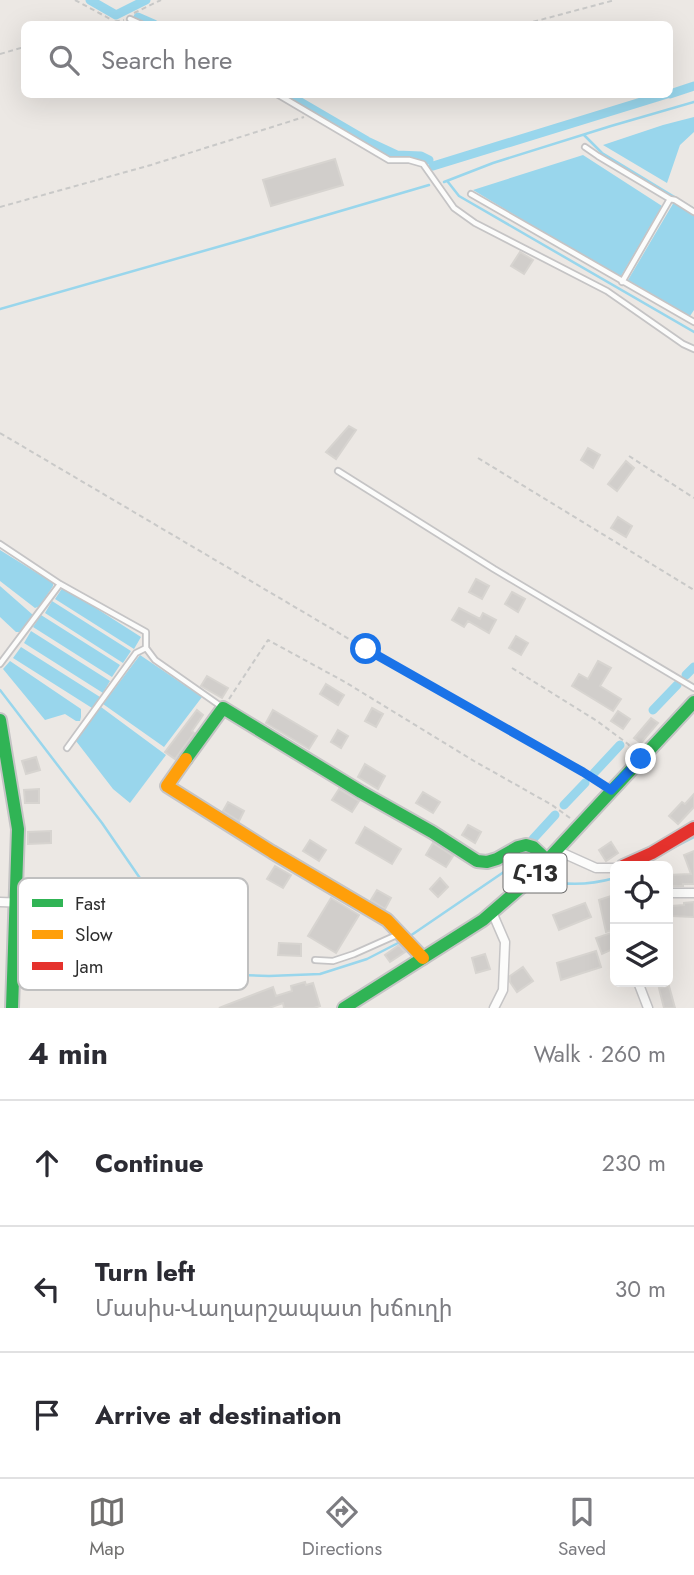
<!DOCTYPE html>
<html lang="en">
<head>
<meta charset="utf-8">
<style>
	:root { --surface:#fff; --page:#f2f2f3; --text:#2b2b33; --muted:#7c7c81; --line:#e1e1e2; --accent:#706f6e }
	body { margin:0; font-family:Jost,"Noto Sans Armenian",sans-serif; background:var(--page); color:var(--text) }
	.controls { position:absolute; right:21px; bottom:21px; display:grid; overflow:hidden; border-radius:10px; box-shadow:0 7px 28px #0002 }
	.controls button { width:63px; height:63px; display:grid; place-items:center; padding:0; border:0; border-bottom:2px solid var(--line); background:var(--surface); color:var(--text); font:35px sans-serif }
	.stop { position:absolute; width:21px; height:21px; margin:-16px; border:5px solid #1a73e8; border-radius:50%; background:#fff }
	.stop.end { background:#1a73e8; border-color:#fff; box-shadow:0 2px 7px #0008 }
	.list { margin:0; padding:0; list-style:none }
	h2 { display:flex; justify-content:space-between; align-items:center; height:91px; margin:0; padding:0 28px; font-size:30px }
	h2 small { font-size:23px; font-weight:400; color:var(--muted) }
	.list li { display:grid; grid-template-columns:46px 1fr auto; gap:21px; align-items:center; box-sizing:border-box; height:126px; padding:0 28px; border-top:2px solid var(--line) }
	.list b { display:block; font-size:26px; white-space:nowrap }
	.list p { margin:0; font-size:23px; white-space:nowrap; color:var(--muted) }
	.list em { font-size:23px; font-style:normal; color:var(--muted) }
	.icon { flex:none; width:38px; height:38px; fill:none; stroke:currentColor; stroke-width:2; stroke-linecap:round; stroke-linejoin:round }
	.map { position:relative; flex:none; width:694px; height:1008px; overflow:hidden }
	.search { position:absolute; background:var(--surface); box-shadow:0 7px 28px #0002; left:21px; right:21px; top:21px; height:77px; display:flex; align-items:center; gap:18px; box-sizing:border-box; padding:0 24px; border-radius:10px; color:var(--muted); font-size:26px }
	.sheet { height:469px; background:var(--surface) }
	nav { display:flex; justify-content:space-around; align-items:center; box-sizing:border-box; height:98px; border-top:2px solid var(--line); background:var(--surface); font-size:19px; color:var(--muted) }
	nav a { display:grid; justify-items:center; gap:4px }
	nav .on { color:var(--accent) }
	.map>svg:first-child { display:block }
	.water { fill:#99d6ec }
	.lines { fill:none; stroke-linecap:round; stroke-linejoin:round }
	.stream { stroke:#99d6ec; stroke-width:2.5 }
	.canal { stroke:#99d6ec; stroke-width:9 }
	.building { fill:#d1cecb; stroke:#d7d4d0; stroke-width:2 }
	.lane-casing { stroke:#c5c4c5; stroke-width:8 }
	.street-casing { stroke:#c5c4c5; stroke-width:11 }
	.fast-casing { stroke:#c5c4c5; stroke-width:16 }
	.slow-casing { stroke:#c5c4c5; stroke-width:16 }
	.jam-casing { stroke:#c5c4c5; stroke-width:16 }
	.path { stroke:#c9c9c8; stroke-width:2; stroke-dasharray:5 3.5; stroke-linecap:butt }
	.lane { stroke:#fcfcfb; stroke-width:4.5 }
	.street { stroke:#fcfcfb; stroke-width:8 }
	.fast { stroke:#30b455; stroke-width:12 }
	.slow { stroke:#ff9f0a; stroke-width:12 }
	.jam { stroke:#e5322d; stroke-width:12 }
	.route { stroke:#1a73e8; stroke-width:9 }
	.labels { text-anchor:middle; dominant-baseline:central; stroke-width:7; stroke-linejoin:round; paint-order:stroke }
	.shield { fill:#fff; stroke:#6d6d6d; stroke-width:2 }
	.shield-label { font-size:23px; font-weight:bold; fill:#2e2e2e }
	.key { fill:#fff; stroke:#c0c0c0; stroke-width:2 }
	.key-label { font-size:19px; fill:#2e2e2e }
</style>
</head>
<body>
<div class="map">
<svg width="694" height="1008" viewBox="0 0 694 1008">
	<rect width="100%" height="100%" fill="#ece8e4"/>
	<!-- water -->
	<path class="water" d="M694,117V132L680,145L667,183L603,145L663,125Z
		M583,155L662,206L620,278L473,190Z
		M674,202L694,214V310L690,316L628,280Z
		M0,550L53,583V586L40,606L35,608L0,581Z
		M0,586L33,615L21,632H16L0,617Z
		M63,587L141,637L134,649L55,599Z
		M52,601L131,651L123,663L45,613Z
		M41,615L120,665L112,677L33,627Z
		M31,631L110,681L103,693L24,643Z
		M21,647L100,697L92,708L13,658Z
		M140,655L202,697L164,747L103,704Z
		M10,661L81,709V717L80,721H76L65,714L45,720L3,669Z
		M101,707L166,755L130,803L113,789L76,741Z"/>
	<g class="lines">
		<!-- stream -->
		<path class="stream" d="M584,135L602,153L694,209
			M444,182L493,163L611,126L694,102
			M448,182L459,196L694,332
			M0,309L235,242L429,185
			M0,690L102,823L197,961L210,974L269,976L320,974L367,959L400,942
			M663,853L694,837
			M545,880C567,886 593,884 615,878
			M410,936L514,865H526"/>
		<!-- canal -->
		<path class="canal" d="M90,0L116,15L146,0
			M138,17L154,24
			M670,94L694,86
			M295,99L367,141L397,155L421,156L429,160
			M433,166L667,94
			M686,675L694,667
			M653,710L677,685
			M594,773L620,745
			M564,805L585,783
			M533,839L555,815
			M521,865L526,853"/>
	</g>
	<!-- building -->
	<path class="building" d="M335,159L343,185L271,206L263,180Z
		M520,252L533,260L524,274L511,266Z
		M349,426L356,430L336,459L326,452Z
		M588,448L600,455L593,468L581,460Z
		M626,461L634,468L617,491L608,484Z
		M618,517L632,526L626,537L611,528Z
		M476,579L489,586L482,599L469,592Z
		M512,592L525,599L518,612L505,604Z
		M459,608L480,619L483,613L496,620L489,633L468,621L464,627L452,620Z
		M516,636L528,643L521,655L509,648Z
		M598,661L611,668L600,686L621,699L613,711L572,686L579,674L588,679Z
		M207,676L228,688L222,698L201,686Z
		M326,684L344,695L338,705L320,694Z
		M372,708L383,714L376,727L365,721Z
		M197,710L203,715L192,731L194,733L175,759L165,752Z
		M273,710L317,736L309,749L266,723Z
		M618,711L630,719L623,729L611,721Z
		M651,718L658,723L641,743L634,738Z
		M338,730L348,736L341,748L331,742Z
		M36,757L40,770L26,774L22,761Z
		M365,764L385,776L378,789L358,777Z
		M39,789V803H25L24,790Z
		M339,789L359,801L352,812L332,800Z
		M423,792L440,802L433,813L416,803Z
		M694,794V807L678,824L669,816L682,802L685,804Z
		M228,802L244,811L239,821L223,811Z
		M468,825L481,832L475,843L462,835Z
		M365,827L401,849L392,864L356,843Z
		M51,831V843L28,844V832Z
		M310,840L326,850L319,861L303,851Z
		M611,842L618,853L606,861L599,850Z
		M433,843L453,856L446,867L426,855Z
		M694,851V884H683V886H668V875L691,874L684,855Z
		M275,866L291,875L283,888L267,879Z
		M440,878L448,887L438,897L430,889Z
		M377,890L391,898L385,909L371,900Z
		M611,896L615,911H613L615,918V929L606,932L599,900Z
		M331,898L359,915L336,953L308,936Z
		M694,902V917L672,916V906L684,905V903Z
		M585,903L591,917L559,930L553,915Z
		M611,933L615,948L602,954L596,938Z
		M279,943L301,944V956L278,955Z
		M399,945L405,952L390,962L385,955Z
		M596,951L601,967L561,980L557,963Z
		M485,954L490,969L476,973L472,958Z
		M523,967L533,981L517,992L510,982V976Z
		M305,982L306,985L313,983L320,1006L314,1008H284L283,1003L269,1008H219L273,987L276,996L292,991L291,986Z
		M669,986L675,1008H664L659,988Z"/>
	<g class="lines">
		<!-- lane casing -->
		<g class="lane-casing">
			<path id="lane" d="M130,19L141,24
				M277,94L389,160H409L423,164L454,208L475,223L607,291L683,344L694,349
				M585,147L598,156L670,199L675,200L694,212
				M471,194L694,322
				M622,282L670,199
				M338,471L494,569L694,688
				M0,544L60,584L146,632V648L155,660L222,707
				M0,664L60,584
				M67,748L136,653L146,648
				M315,960L333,961L354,954L399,934"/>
		</g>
		<!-- street casing -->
		<g class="street-casing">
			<path id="street" d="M556,850L596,868H615
				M668,893H694
				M0,902L136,907
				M492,912L505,942L503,990L494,1008
				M638,982L648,1008"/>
		</g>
		<!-- fast casing -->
		<g class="fast-casing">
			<path id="fast" d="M0,720L18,829L12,1008
				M186,759L223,708L361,792L432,832L477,861L487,862L497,859L518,847L526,845L533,847L547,860
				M344,1008L483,920L527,882L694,702"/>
		</g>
		<!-- slow casing -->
		<g class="slow-casing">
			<path id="slow" d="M186,759L167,786L272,852L387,920L423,958"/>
		</g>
		<!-- jam casing -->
		<g class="jam-casing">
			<path id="jam" d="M623,866L652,853L694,828"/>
		</g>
		<!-- path -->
		<path class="path" d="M75,0L112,20
			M134,13L161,0
			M98,24L124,20
			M525,24L615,0
			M0,54L24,47
			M0,207L151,165L304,117
			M0,433L366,649L602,783
			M629,456L694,498
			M478,458L694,590
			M512,668L597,721L628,744L633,750
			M229,699L268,640L345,682L474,761L552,805L570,818"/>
		<!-- lane -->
		<use href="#lane" class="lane"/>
		<!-- street -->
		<use href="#street" class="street"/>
		<!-- fast -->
		<use href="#fast" class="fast"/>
		<!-- slow -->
		<use href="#slow" class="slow"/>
		<!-- jam -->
		<use href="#jam" class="jam"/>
	</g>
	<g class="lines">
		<!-- route -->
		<path class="route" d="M366,649L583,772L611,790L641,759"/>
	</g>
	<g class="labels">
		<!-- shield labels -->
		<rect class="shield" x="503.5" y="853.5" width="63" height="39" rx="5"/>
		<g class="shield-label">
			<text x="535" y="873">Հ-13</text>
		</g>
	</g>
	<!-- legend -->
	<rect x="18" y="878" width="230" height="112" rx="10" class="key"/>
	<rect x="32" y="899" width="31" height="8" fill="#30b455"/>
	<rect x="32" y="930" width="31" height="9" fill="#ff9f0a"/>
	<rect x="32" y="962" width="31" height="8" fill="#e5322d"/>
	<g class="key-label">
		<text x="75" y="910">Fast</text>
		<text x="75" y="941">Slow</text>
		<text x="75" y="973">Jam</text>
	</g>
</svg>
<div class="controls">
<button><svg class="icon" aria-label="locate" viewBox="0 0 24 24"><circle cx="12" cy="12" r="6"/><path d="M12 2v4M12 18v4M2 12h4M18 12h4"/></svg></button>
<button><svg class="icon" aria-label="layers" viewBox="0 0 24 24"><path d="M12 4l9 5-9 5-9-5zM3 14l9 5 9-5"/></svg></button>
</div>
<div class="stop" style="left:366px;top:649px"></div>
<div class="stop end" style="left:641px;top:759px"></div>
<div class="search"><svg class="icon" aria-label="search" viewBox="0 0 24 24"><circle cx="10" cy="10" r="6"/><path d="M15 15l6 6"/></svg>Search here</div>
</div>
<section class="sheet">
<h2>4 min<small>Walk · 260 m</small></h2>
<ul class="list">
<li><svg class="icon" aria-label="ahead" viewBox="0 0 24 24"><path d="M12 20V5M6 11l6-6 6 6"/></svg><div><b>Continue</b></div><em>230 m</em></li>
<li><svg class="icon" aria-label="left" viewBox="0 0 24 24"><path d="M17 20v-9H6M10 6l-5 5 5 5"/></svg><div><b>Turn left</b><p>Մասիս-Վաղարշապատ խճուղի</p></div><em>30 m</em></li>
<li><svg class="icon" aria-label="arrive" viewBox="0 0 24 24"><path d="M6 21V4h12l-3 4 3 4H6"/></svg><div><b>Arrive at destination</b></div></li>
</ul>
</section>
<nav>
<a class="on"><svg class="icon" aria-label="map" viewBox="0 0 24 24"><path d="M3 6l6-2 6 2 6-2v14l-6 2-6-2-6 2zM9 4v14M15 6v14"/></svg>Map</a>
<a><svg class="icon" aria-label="directions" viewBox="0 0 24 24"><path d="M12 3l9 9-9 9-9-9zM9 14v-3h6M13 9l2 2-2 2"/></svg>Directions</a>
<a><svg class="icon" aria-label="saved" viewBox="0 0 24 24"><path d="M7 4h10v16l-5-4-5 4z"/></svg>Saved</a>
</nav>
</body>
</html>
